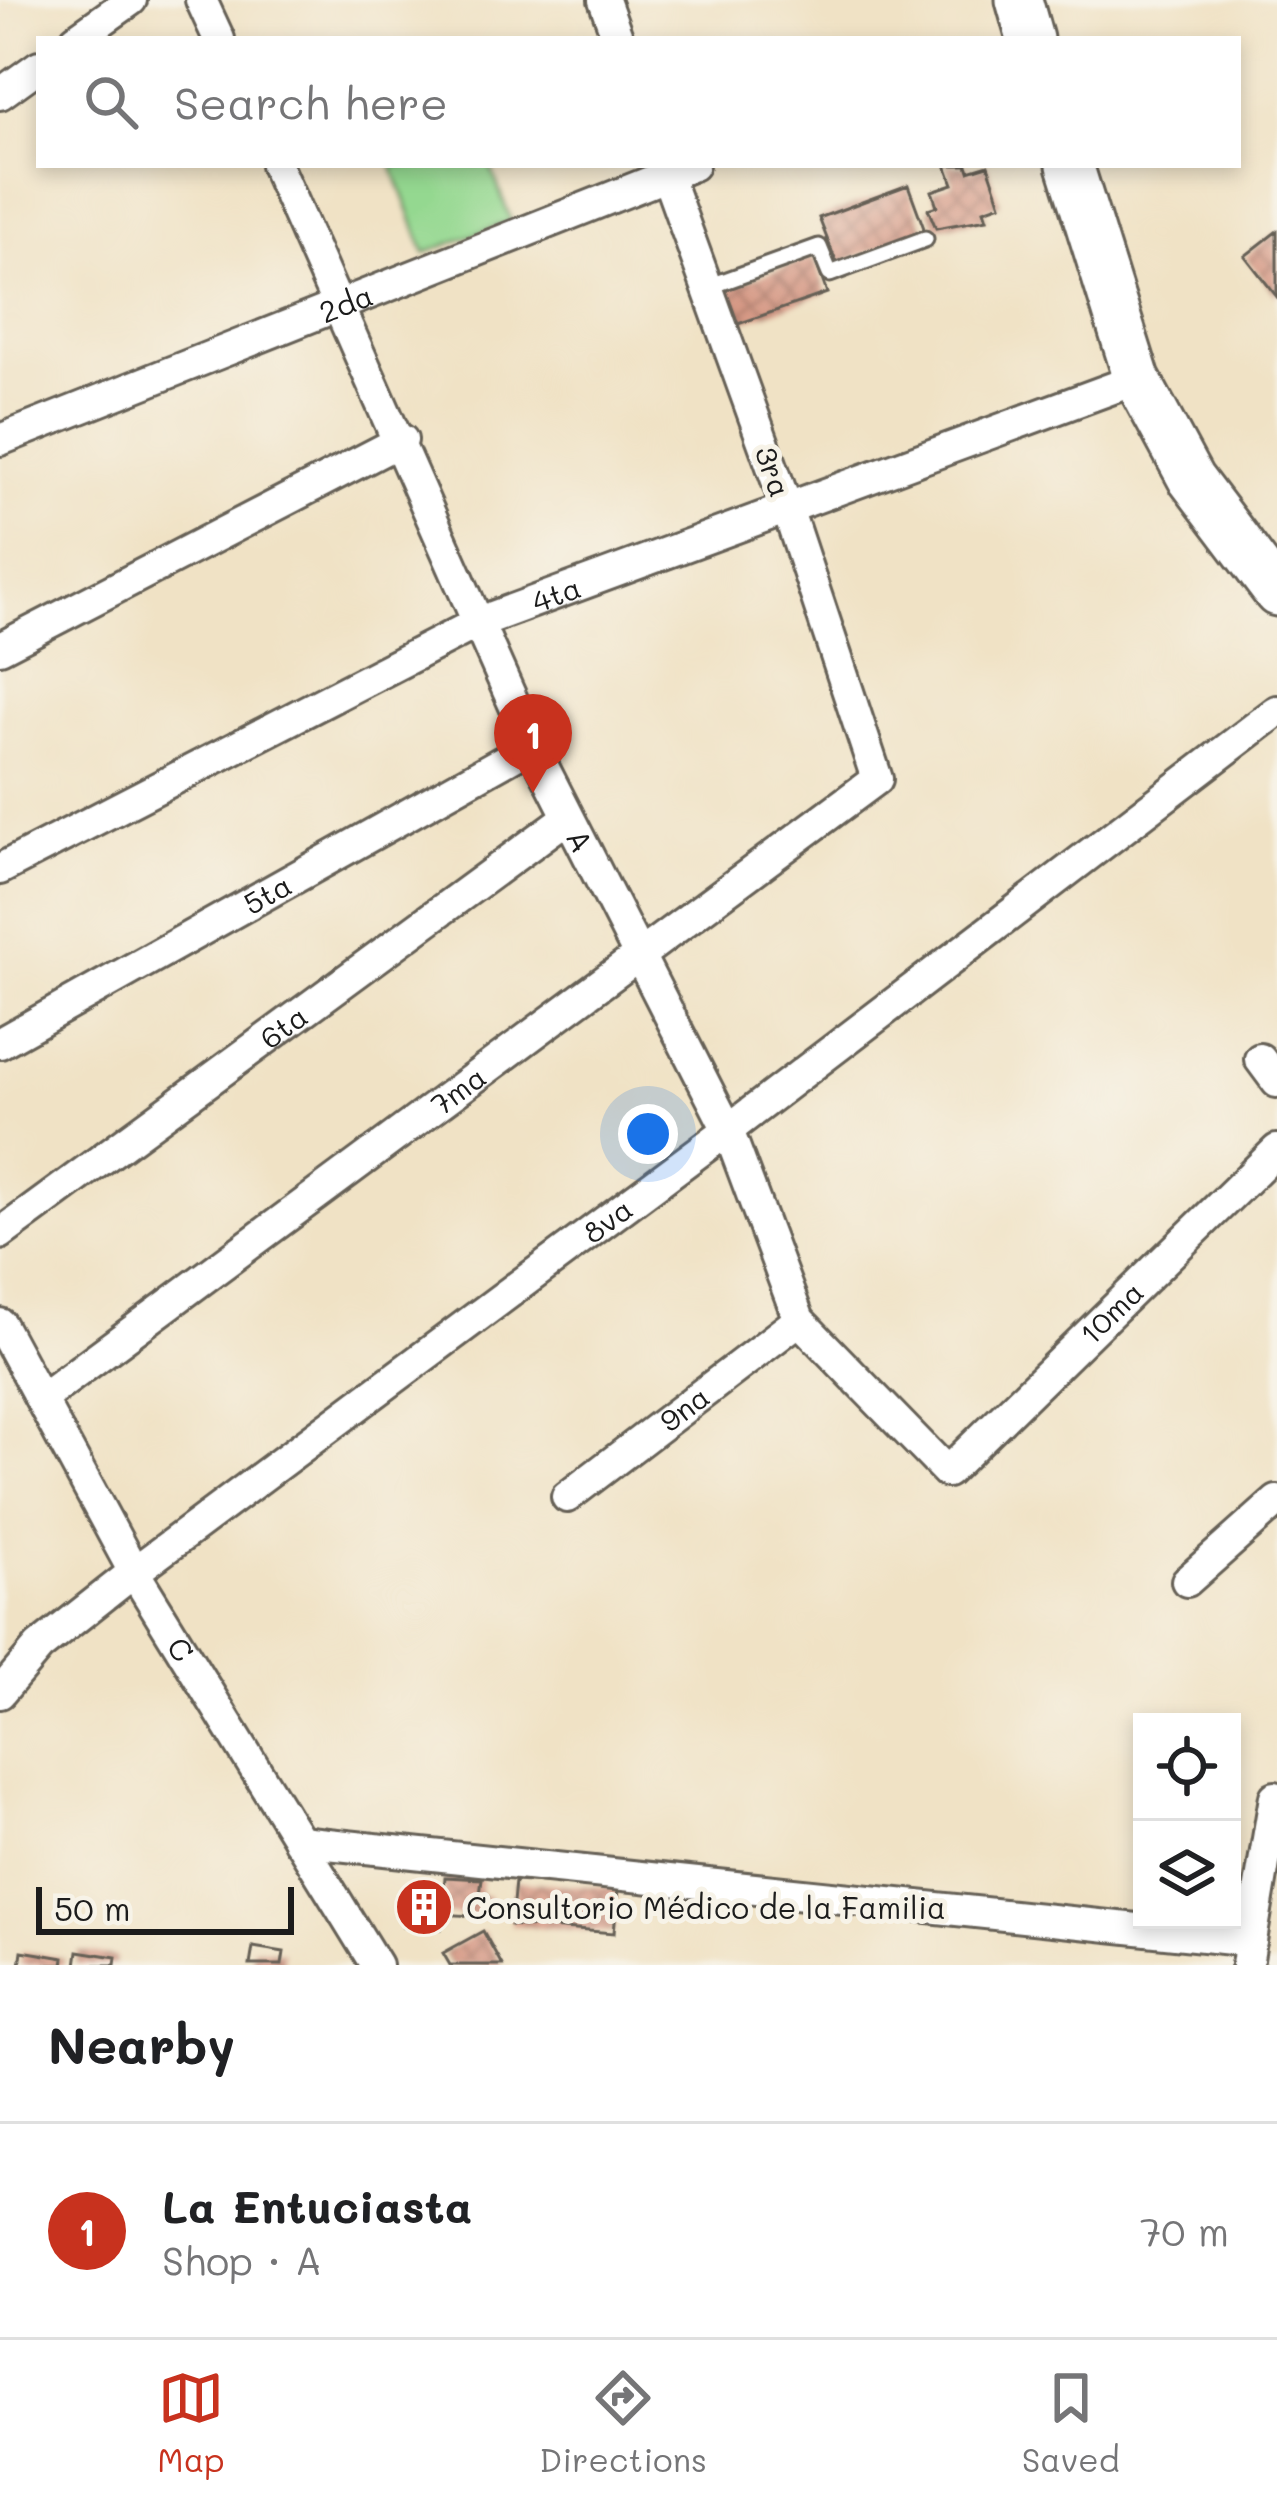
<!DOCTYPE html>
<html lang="en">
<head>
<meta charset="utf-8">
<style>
	:root { --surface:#fff; --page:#f2f2f2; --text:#202124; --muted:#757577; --line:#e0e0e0; --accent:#c8321e }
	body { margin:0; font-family:Mali,sans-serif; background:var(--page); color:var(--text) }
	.controls { position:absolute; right:36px; bottom:36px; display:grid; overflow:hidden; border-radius:0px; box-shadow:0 6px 18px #0003 }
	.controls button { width:108px; height:108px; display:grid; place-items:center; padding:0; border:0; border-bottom:3px solid var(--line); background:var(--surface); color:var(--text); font:60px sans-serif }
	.scale { position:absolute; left:36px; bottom:30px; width:258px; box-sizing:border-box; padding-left:12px; border:6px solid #1c1c1c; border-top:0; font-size:33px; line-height:42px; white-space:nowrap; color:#1c1c1c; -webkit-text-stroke:9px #f7f3e8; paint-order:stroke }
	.you { position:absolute; left:648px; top:1134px; width:42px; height:42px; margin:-30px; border:9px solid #fff; border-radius:50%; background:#1a73e8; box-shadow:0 0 0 18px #1a73e833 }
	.badge { display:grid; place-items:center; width:78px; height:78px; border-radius:50%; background:var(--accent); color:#fff; font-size:39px; font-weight:700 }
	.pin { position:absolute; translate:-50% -99px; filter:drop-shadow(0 3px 6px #0008) }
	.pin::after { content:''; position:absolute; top:63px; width:42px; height:36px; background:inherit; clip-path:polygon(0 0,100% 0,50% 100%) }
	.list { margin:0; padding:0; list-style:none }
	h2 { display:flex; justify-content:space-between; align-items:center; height:156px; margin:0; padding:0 48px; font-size:51px }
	h2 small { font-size:39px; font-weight:400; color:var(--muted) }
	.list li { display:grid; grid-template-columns:78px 1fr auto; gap:36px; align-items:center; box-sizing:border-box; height:216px; padding:0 48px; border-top:3px solid var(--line) }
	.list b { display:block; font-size:45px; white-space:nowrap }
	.list p { margin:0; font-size:39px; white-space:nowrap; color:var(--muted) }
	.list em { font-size:39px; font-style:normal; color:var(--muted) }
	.icon { flex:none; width:66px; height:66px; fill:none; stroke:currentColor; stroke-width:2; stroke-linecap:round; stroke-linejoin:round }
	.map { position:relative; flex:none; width:1277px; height:1965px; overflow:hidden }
	.search { position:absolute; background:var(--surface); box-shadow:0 6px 18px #0003; left:36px; right:36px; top:36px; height:132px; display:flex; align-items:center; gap:30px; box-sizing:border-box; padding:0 42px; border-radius:0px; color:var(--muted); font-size:45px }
	.sheet { height:372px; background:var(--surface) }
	nav { display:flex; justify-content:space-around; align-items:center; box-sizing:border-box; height:168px; border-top:3px solid var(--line); background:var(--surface); font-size:33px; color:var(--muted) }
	nav a { display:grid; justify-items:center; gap:6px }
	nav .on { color:var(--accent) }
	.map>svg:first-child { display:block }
	.green { fill:#94d890; stroke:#587a56; stroke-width:3 }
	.building { fill:url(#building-cross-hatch) }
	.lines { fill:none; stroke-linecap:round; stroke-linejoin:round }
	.lane-casing { stroke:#666157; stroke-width:21 }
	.street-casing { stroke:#666157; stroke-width:36 }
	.secondary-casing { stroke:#666157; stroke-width:51 }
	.lane { stroke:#fff; stroke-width:15 }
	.street { stroke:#fff; stroke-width:30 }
	.secondary { stroke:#fff; stroke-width:45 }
	.labels { text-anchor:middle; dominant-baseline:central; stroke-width:10; stroke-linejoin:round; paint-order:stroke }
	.street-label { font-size:30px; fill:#1c1c1c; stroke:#f7f3e8 }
	.poi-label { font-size:30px; fill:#1c1c1c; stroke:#f7f3e8; text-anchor:start }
</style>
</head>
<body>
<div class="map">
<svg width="1277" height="1965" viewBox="0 0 1277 1965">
	<defs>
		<pattern id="building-cross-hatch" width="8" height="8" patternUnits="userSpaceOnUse" patternTransform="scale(3)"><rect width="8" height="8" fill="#d69985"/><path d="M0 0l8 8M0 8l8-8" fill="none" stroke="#ad7c6c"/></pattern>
	</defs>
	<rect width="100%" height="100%" fill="#f7f3e8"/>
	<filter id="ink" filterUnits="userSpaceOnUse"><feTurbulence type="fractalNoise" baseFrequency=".00833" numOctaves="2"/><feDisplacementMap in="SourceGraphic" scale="24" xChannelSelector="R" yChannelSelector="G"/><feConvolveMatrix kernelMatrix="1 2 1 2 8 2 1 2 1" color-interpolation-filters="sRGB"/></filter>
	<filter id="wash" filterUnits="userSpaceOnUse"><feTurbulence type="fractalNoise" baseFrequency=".004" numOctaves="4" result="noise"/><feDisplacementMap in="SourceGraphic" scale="48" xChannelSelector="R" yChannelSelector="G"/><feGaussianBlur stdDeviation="2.7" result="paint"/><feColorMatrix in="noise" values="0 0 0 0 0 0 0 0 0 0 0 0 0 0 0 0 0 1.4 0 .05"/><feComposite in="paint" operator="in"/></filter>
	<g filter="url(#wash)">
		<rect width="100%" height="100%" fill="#f0e2c5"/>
		<!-- green -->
		<path class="green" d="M392,165H490L511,221L425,253Z"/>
		<g id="blocks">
			<!-- building -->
			<path class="building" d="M946,165H967L969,171L988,165L1001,204L984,210L987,219L936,228L928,209L937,206L932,191L953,184Z
				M908,185L925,231L837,264L819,218Z
				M1277,231V297L1245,256Z
				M814,257L827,293L735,325L722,289Z
				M445,1877L482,1879L480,1895L489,1896L488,1917L442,1914L441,1929L404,1927L406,1898L443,1901Z
				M515,1881L618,1888L614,1933L511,1925Z
				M483,1931L502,1965H450L443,1953Z
				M253,1947L284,1952L282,1965H250Z
				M22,1951L64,1958L63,1965H20Z
				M78,1951L116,1957L115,1965H76Z"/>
		</g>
	</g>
	<g filter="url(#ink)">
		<use href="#blocks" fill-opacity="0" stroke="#666157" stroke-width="3"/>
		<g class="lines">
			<!-- lane casing -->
			<g class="lane-casing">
				<path id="lane" d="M708,287L819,247L830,274L925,239"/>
			</g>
			<!-- street casing -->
			<g class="street-casing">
				<g id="street">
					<path d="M201,0L219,39"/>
					<path d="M604,0L618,39"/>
					<path d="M76,39L131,0"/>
					<path d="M0,94L39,66"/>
					<path id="s1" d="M276,165L532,745L728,1130L799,1320L947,1472L1277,1150"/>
					<path id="s2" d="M0,440L693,165"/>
					<path d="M0,648L402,440"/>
					<path id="s3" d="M0,869L479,622L1137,379"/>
					<path id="s4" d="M0,1043L532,745"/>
					<path d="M1260,1059L1277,1082"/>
					<path id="s5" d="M0,1234L567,818"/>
					<path id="s6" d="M0,1324L134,1572L376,1965"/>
					<path id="s7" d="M41,1399L877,779L787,508L663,165"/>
					<path id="s8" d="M567,1497L799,1320"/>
					<path d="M1187,1581L1277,1501"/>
					<path id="s9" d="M0,1693L39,1647L134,1572L728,1130L1277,711"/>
					<path d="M299,1841L1251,1941"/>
					<path d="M1247,1965L1275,1797"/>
				</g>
			</g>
			<!-- secondary casing -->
			<g class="secondary-casing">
				<path id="secondary" d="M1019,0L1030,39
					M1070,165L1137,379L1191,479L1277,593"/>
			</g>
			<!-- lane -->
			<use href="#lane" class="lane"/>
			<!-- street -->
			<use href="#street" class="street"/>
			<!-- secondary -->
			<use href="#secondary" class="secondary"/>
		</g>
	</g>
	<!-- icons -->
	<defs>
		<g id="building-disc" transform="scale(3)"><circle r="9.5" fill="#c8321e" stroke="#f7f3e8"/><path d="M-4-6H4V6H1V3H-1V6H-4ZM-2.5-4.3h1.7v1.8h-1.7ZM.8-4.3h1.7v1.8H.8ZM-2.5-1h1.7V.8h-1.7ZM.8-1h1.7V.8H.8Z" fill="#fff"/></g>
	</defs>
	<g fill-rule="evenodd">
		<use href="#building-disc" x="424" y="1907"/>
	</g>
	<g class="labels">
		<!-- street labels -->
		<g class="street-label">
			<text stroke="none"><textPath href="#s2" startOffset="372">2da</textPath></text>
			<text transform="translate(774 471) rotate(70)">3ra</text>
			<text stroke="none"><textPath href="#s3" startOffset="621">4ta</textPath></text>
			<text stroke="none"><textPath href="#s1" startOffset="741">A</textPath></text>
			<text stroke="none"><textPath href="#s4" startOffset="306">5ta</textPath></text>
			<text stroke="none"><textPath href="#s5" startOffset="351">6ta</textPath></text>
			<text stroke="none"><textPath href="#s7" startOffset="519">7ma</textPath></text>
			<text stroke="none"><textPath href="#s9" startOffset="771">8va</textPath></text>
			<text stroke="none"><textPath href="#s1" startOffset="1710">10ma</textPath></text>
			<text stroke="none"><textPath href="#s8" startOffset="147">9na</textPath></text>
			<text stroke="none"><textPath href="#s6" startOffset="372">C</textPath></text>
		</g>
		<!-- poi labels -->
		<g class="poi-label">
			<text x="466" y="1907">Consultorio Médico de la Familia</text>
		</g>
	</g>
</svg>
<div class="controls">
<button><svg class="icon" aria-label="locate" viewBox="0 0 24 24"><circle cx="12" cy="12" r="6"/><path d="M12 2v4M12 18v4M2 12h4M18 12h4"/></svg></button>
<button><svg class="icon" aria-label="layers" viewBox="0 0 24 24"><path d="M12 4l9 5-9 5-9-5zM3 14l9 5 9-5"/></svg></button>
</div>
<div class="scale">50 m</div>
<div class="you"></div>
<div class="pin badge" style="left:533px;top:793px">1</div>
<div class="search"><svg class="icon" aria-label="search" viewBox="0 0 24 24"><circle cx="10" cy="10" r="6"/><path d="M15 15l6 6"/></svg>Search here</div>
</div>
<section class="sheet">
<h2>Nearby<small></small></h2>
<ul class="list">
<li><span class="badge">1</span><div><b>La Entuciasta</b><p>Shop · A</p></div><em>70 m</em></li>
</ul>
</section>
<nav>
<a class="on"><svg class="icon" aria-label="map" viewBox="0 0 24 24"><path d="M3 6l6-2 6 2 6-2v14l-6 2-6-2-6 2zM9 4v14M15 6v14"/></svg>Map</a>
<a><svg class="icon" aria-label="directions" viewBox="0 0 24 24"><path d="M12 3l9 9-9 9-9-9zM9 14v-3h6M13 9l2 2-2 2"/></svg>Directions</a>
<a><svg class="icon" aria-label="saved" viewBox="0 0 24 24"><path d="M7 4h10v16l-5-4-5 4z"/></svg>Saved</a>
</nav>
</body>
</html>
